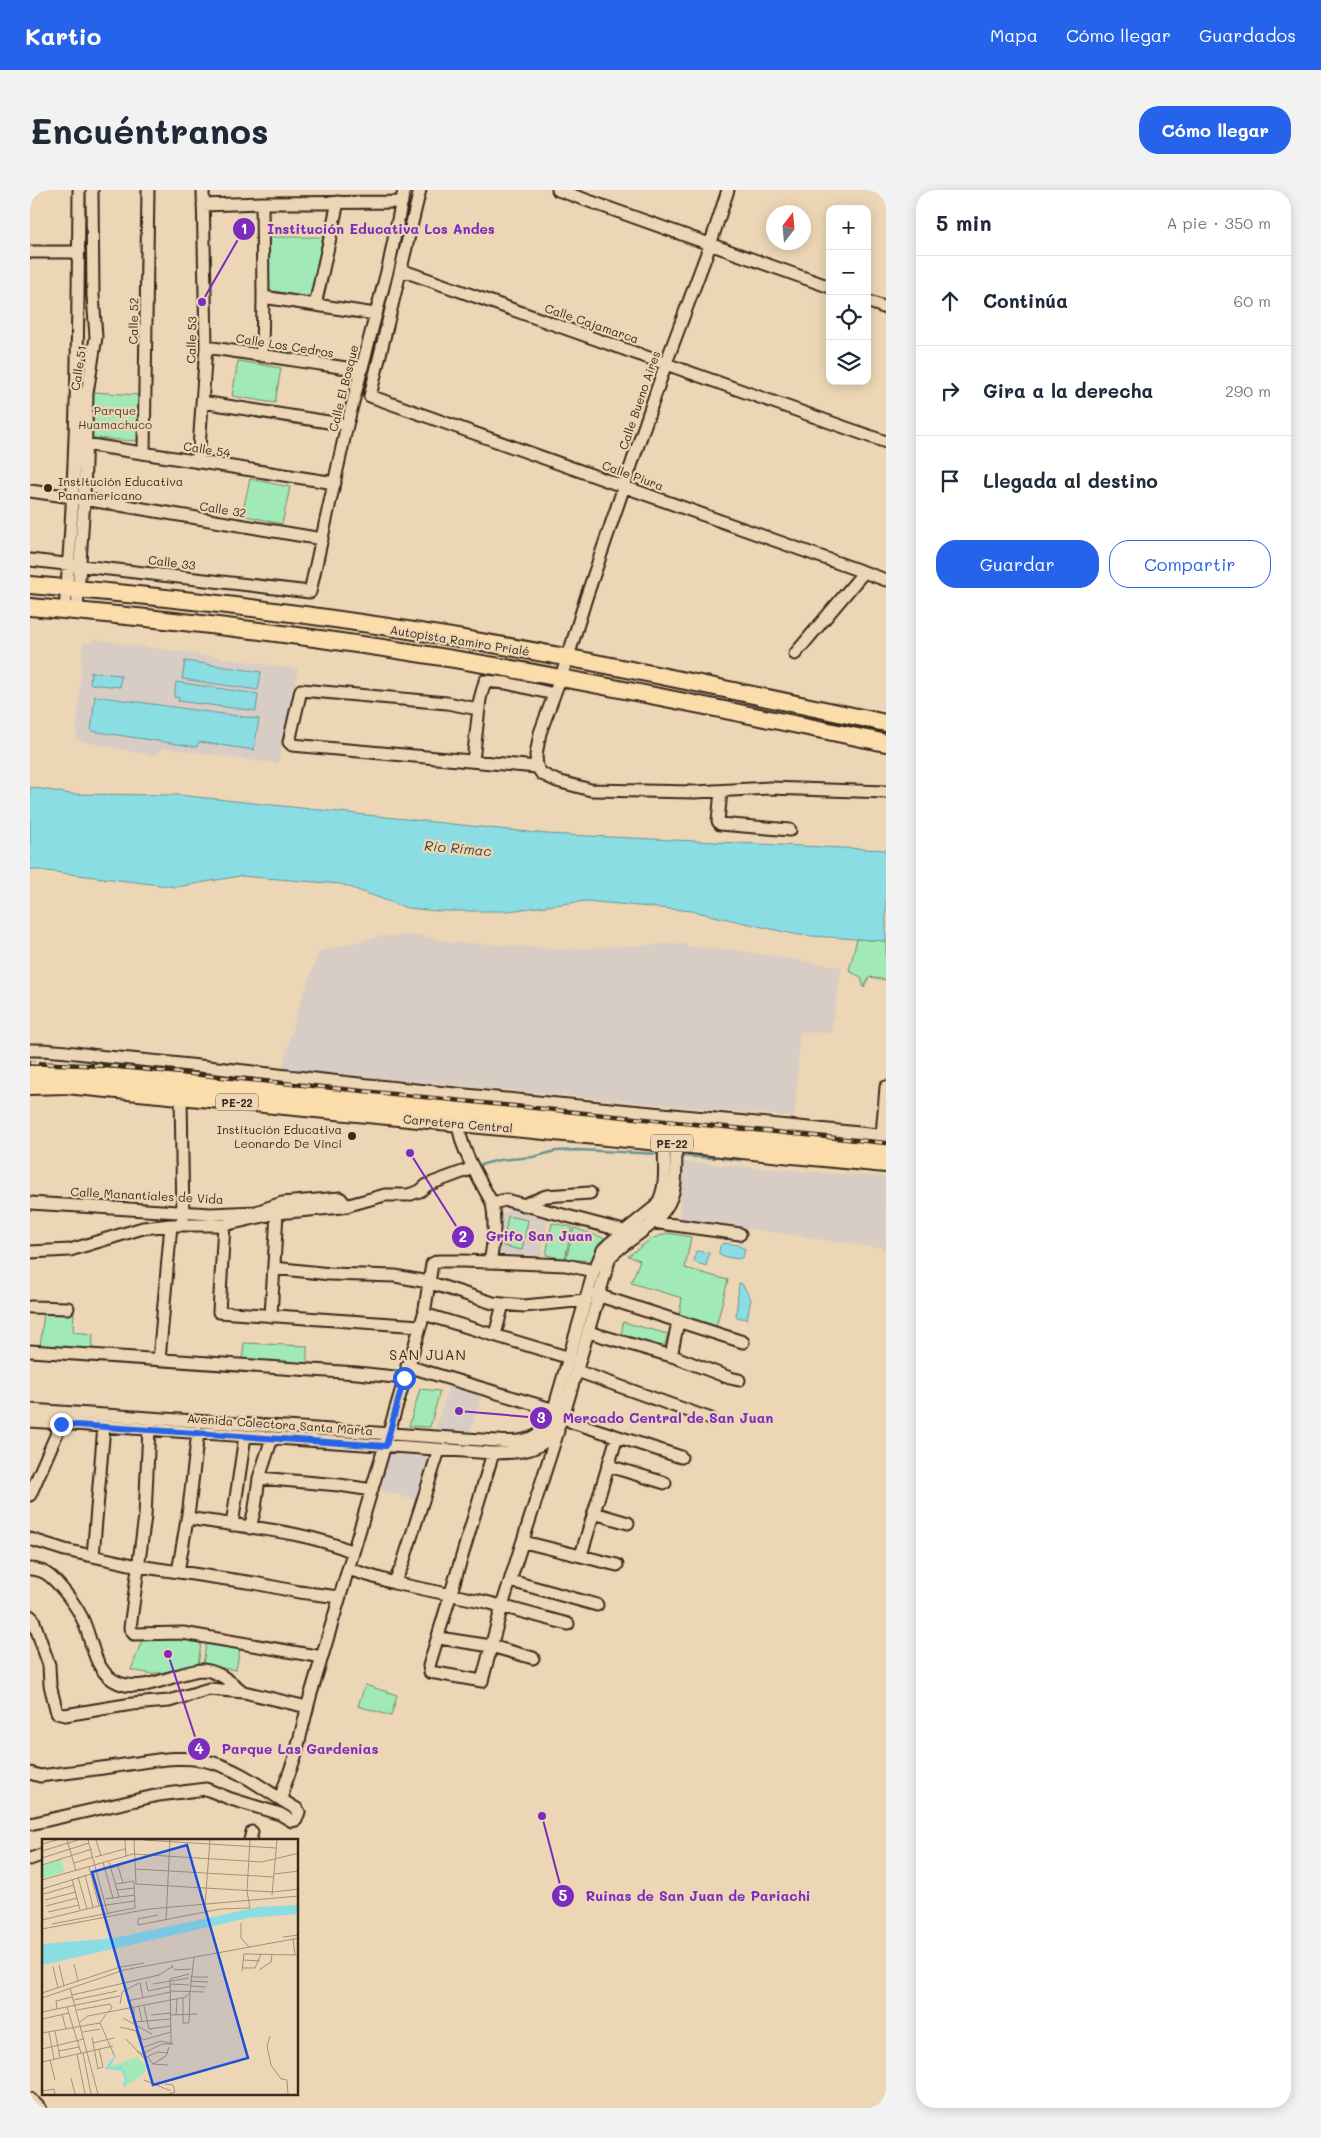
<!DOCTYPE html>
<html lang="es">
<head>
<meta charset="utf-8">
<style>
	:root { --surface:#fff; --page:#f2f2f3; --text:#1f2937; --muted:#747a83; --line:#e0e1e3; --accent:#2563eb }
	body { margin:0; font-family:Mali,sans-serif; background:var(--page); color:var(--text) }
	.controls { position:absolute; right:15px; top:15px; display:grid; overflow:hidden; border-radius:10px; box-shadow:0 2px 12px #0003 }
	.controls button { width:45px; height:45px; display:grid; place-items:center; padding:0; border:0; border-bottom:1px solid var(--line); background:var(--surface); color:var(--text); font:25px sans-serif }
	.compass { position:absolute; left:736px; top:15px; width:45px; height:45px; border-radius:50%; background:var(--surface); box-shadow:0 2px 12px #0003; rotate:16deg }
	.stop { position:absolute; width:15px; height:15px; margin:-11px; border:4px solid #2563eb; border-radius:50%; background:#fff }
	.stop.end { background:#2563eb; border-color:#fff; box-shadow:0 1px 5px #0008 }
	.list { margin:0; padding:0; list-style:none }
	h2 { display:flex; justify-content:space-between; align-items:center; height:65px; margin:0; padding:0 20px; font-size:21px }
	h2 small { font-size:16px; font-weight:400; color:var(--muted) }
	.list li { display:grid; grid-template-columns:32px 1fr auto; gap:15px; align-items:center; box-sizing:border-box; height:90px; padding:0 20px; border-top:1px solid var(--line) }
	.list b { display:block; font-size:19px; white-space:nowrap }
	.list em { font-size:16px; font-style:normal; color:var(--muted) }
	.actions { display:flex; gap:10px; padding:15px 20px }
	.actions a { flex:1; padding:11px 0; border:1px solid var(--accent); border-radius:20px; text-align:center; font-size:18px; color:var(--accent) }
	.actions .main { background:var(--accent); color:#fff }
	.icon { flex:none; width:28px; height:28px; fill:none; stroke:currentColor; stroke-width:2; stroke-linecap:round; stroke-linejoin:round }
	.map { position:relative; flex:none; width:856px; height:1918px; overflow:hidden; border-radius:20px }
	header { display:flex; align-items:center; gap:30px; box-sizing:border-box; height:70px; padding:0 25px; background:var(--accent); color:#fff }
	header strong { font-size:24px }
	nav { display:flex; gap:28px; margin-inline-start:auto; font-size:18px }
	.intro { display:flex; align-items:center; justify-content:space-between; box-sizing:border-box; height:120px; padding:0 30px }
	h1 { margin:0; font-size:35px }
	.button { padding:12px 22px; border-radius:20px; background:var(--accent); color:#fff; font-size:18px; font-weight:700 }
	main { display:flex; gap:30px; padding:0 30px }
	aside { flex:1; background:var(--surface); border-radius:20px; box-shadow:0 2px 12px #0003 }
	.map>svg:first-child { display:block }
	.built { fill:#d8cdc4 }
	.green { fill:#a1e9b6; stroke:#6e8a6a }
	.water { fill:#8bdde4; stroke:#6b9595 }
	.lines { fill:none; stroke-linecap:round; stroke-linejoin:round }
	.stream { stroke:#6b9595; stroke-width:2.5 }
	.minor-casing { stroke:#3b2a1e; stroke-width:15 }
	.highway-casing { stroke:#3b2a1e; stroke-width:20 }
	.minor { stroke:#ecd6b5; stroke-width:11 }
	.highway { stroke:#faddab; stroke-width:16 }
	.rail-casing { stroke:#3b2a1e; stroke-width:4.5 }
	.rail { stroke:#ecd6b5; stroke-width:2.5; stroke-dasharray:8; stroke-linecap:butt }
	.route { stroke:#2563eb; stroke-width:6 }
	.poi-dot { fill:#3b2a1e; stroke:#ecd6b5; stroke-width:2 }
	.labels { text-anchor:middle; dominant-baseline:central; stroke-width:4.5; stroke-linejoin:round; paint-order:stroke }
	.shield { fill:#ecd6b5; stroke:#705e4b; stroke-width:1 }
	.shield-label { font-size:11px; font-weight:bold; fill:#3b2a1e }
	.street-label { font-size:12px; fill:#3b2a1e; stroke:#ecd6b5 }
	.park-label { font-size:12px; fill:#4a4735; stroke:#ecd6b5 }
	.poi-label { font-size:12px; fill:#3b2a1e; stroke:#ecd6b5; text-anchor:start }
	.water-label { font-size:14px; font-style:italic; fill:#47453c; stroke:#ecd6b5 }
	.neighbourhood-label { font-size:14px; letter-spacing:1px; fill:#3b2a1e; stroke:#ecd6b5 }
	.inset-river { fill:none; stroke:#8bdde4; stroke-width:2.5 }
	.inset-road { fill:none; stroke:#a59179; stroke-width:1 }
	.view { fill:#1d4ed8; fill-opacity:0.15; stroke:#1d4ed8; stroke-width:2.5 }
	.inset-edge { fill:none; stroke:#3b2a1e; stroke-width:2.5 }
	.leader { fill:none; stroke:#7b2cbf; stroke-width:2 }
	.callout-dot { fill:#7b2cbf; stroke:#ecd6b5; stroke-width:2 }
	.mark-label { font-size:15px; text-anchor:middle; font-weight:bold; fill:#fff }
	.callout-label { font-size:14px; text-anchor:middle; font-weight:bold; fill:#7b2cbf; stroke:#ecd6b5; stroke-width:4.5; stroke-linejoin:round; paint-order:stroke }
</style>
</head>
<body>
<header>
<strong>Kartio</strong>
<nav><a>Mapa</a><a>Cómo llegar</a><a>Guardados</a></nav>
</header>
<div class="intro"><h1>Encuéntranos</h1><a class="button">Cómo llegar</a></div>
<main>
<div class="map">
<svg width="856" height="1918" viewBox="0 0 856 1918">
	<rect width="100%" height="100%" fill="#ecd6b5"/>
	<filter id="ink" filterUnits="userSpaceOnUse"><feTurbulence type="fractalNoise" baseFrequency=".02" numOctaves="2"/><feDisplacementMap in="SourceGraphic" scale="10" xChannelSelector="R" yChannelSelector="G"/><feConvolveMatrix kernelMatrix="1 2 1 2 8 2 1 2 1" color-interpolation-filters="sRGB"/></filter>
	<g filter="url(#ink)">
		<!-- built -->
		<path class="built" d="M64,449L268,479L248,574L134,558L123,566L46,550L53,452L63,453Z
			M389,745L419,752L536,759L656,753L658,757L705,760L812,777L801,843L770,842L765,927L252,879L266,825L289,761L351,746Z
			M650,972L856,987V1059L650,1029Z
			M481,1016L519,1025L511,1071L467,1069L470,1023H476Z
			M420,1193L452,1202L440,1242L405,1239Z
			M359,1263L401,1267L389,1311L349,1300Z"/>
		<!-- green -->
		<path class="green" d="M236,47H293L280,108L238,100Z
			M208,171L251,178L245,213L202,206Z
			M63,202L109,205L107,251L61,248Z
			M220,289L260,297L252,334L212,325Z
			M827,749L856,751V790L839,787L834,798L831,787L819,781Z
			M478,1026L498,1030L492,1060L473,1056Z
			M522,1033L542,1037L535,1069L516,1065Z
			M544,1038L574,1048L567,1056L564,1071L536,1069Z
			M638,1043L661,1047L655,1078L698,1090L686,1137L649,1126L652,1108L601,1093L610,1070L598,1066L621,1049Z
			M14,1121L44,1122L43,1142L63,1144L62,1162L10,1158Z
			M593,1132L638,1144L633,1160L591,1147Z
			M214,1153L277,1156V1176L212,1172Z
			M390,1199L410,1201L400,1237L379,1236Z
			M148,1448L171,1453L168,1476L122,1484L101,1480L112,1450Z
			M176,1454L210,1459L206,1480L173,1475Z
			M335,1495L367,1505L361,1526L328,1516Z"/>
		<!-- water -->
		<path class="water" d="M155,471L231,482L228,500L152,489Z
			M61,482L91,485L90,497L60,494Z
			M146,492L228,504L226,521L148,511L149,508L144,507Z
			M65,506L229,529L224,560L169,552L167,557L61,541Z
			M0,597L41,604L148,605L517,644L856,660V751L768,745L662,721L556,711L478,721H407L377,718L311,694L210,686L146,697L0,679Z
			M693,1053L707,1055L715,1059L713,1067L708,1069L691,1066L689,1063L690,1056Z
			M666,1061L679,1063L676,1076L664,1072Z
			M709,1093L712,1094L721,1109L717,1129L706,1127Z"/>
		<g class="lines">
			<!-- stream -->
			<path class="stream" d="M653,966L685,968
				M692,968L710,970
				M450,975L469,970L503,967L526,961L549,960L630,964
				M335,1005L349,1001"/>
			<!-- minor casing -->
			<g class="minor-casing">
				<path id="minor" d="M390,0L340,206L856,390
					M528,0L800,97
					M698,0L680,55L636,173L556,408L538,467L510,543L506,565L507,577L512,584L527,591L561,600L665,602L740,598L856,602
					M173,15L232,13L372,12
					M0,62H49
					M371,80L856,252
					M233,107L345,124
					M837,111L856,118
					M285,115L308,12
					M176,157L330,180
					M232,166L233,107L232,13
					M172,212L317,235
					M48,253L305,293
					M114,263L118,0
					M168,272L176,157L173,0
					M0,301L42,307L292,349
					M0,370L280,402L317,235L359,74L374,0
					M35,420C47,281 48,140 49,0
					M47,421L54,309L57,203L66,147L63,105L62,0
					M765,464L834,382
					M448,519L417,513L271,500L259,552L262,555L507,577
					M443,571L450,509L455,491L476,493L524,504
					M691,601L688,631L690,634L760,640
					M0,860C26,859 52,864 77,867C141,872 203,880 267,887C463,910 660,925 856,946
					M151,906L153,1029
					M429,926C425,952 450,990 462,1013L476,1010L594,1041
					M852,945L856,897
					M0,1013L181,1024L226,1022L252,1013L310,1008L317,1016
					M493,1015L516,1006L560,1003
					M623,1032L710,1044
					M194,1035L189,1122L390,1136
					M0,1062L40,1060L113,1038L141,1035H194L247,1023L312,1017L355,1005H378L390,1001L397,995L443,978
					M460,1072C464,1052 466,1033 462,1013
					M244,1078L300,1084L365,1086L398,1092L463,1113L494,1116L556,1110
					M567,1105L713,1152
					M0,1117L38,1118
					M394,1124L540,1168
					M241,1126L247,1023
					M558,1142L645,1167L700,1188L709,1190
					M465,1145L473,1114
					M0,1161L327,1183L374,1188
					M641,1166L648,1132
					M129,1170L141,1035
					M377,1176L525,1220L542,1232L651,1267
					M547,1181L681,1229
					M0,1220L467,1251C488,1253 503,1251 519,1236L564,1081L573,1060L580,1053L626,1016C638,998 634,974 634,953
					M0,1231L463,1263C497,1263 518,1260 533,1227L580,1067C599,1047 631,1035 641,1008C648,992 645,970 646,953
					M119,1238L115,1326L100,1438L104,1444L153,1443L292,1467
					M463,1263L399,1476L400,1482L452,1491L472,1416L528,1241
					M579,1276L635,1293
					M229,1288L309,1295L342,1300
					M0,1305L31,1234
					M564,1323L598,1333
					M158,1328C211,1337 273,1340 323,1362
					M202,1335L215,1246
					M220,1338L225,1318L229,1288L242,1248
					M0,1349L35,1360L108,1376L224,1393L269,1402L309,1407
					M494,1352L587,1375
					M551,1365L587,1247
					M63,1366L74,1236
					M0,1379C4,1379 8,1380 11,1381C24,1385 45,1414 51,1426C62,1446 62,1477 83,1490C111,1507 146,1481 172,1480C187,1480 201,1492 212,1501
					M318,1379L364,1393L456,1412L538,1434
					M148,1382L159,1318L168,1242
					M481,1391L567,1415
					M364,1393L372,1376L409,1260
					M0,1426L3,1429L19,1475L20,1495L27,1523L35,1525L102,1514L139,1511L179,1499L214,1502L277,1517
					M409,1448L461,1456L503,1468
					M0,1583L10,1586C35,1583 60,1580 86,1576C117,1572 153,1563 184,1573C215,1582 239,1604 267,1619L269,1622L266,1630L262,1631L250,1624L201,1609L176,1599L129,1605L0,1634
					M253,1611V1600L265,1567L280,1507L394,1124L402,1074L408,1071H432L536,1075L564,1081
					M220,1650L222,1642
					M0,1669L14,1664
					M0,1909L10,1918"/>
			</g>
			<!-- highway casing -->
			<g class="highway-casing">
				<path id="highway" d="M0,395C181,410 362,434 540,468C646,488 751,511 856,533
					M0,417C178,432 356,455 531,488C640,508 748,531 856,553
					M0,884H38L100,888L856,961
					M0,896L36,895L856,974"/>
			</g>
			<!-- minor -->
			<use href="#minor" class="minor"/>
			<!-- highway -->
			<use href="#highway" class="highway"/>
			<!-- rail casing -->
			<g class="rail-casing">
				<path id="rail" d="M0,873L81,876L856,953"/>
			</g>
			<!-- rail -->
			<use href="#rail" class="rail"/>
		</g>
	</g>
	<g class="lines" filter="url(#ink)">
		<!-- route -->
		<path class="route" d="M31,1234L356,1256L374,1188"/>
	</g>
	<!-- markers -->
	<g class="poi-dot">
		<circle cx="18" cy="298" r="5"/>
		<circle cx="322" cy="946" r="5"/>
	</g>
	<g class="labels">
		<!-- shield labels -->
		<g class="shield">
			<rect x="186" y="903.5" width="42" height="17" rx="4"/>
			<rect x="621" y="944.5" width="42" height="17" rx="4"/>
		</g>
		<g class="shield-label">
			<text x="207" y="912">PE-22</text>
			<text x="642" y="953">PE-22</text>
		</g>
		<!-- street labels -->
		<g class="street-label">
			<text transform="translate(103 131) rotate(-89)">Calle 52</text>
			<text transform="translate(562 133) rotate(19)">Calle Cajamarca</text>
			<text transform="translate(161 150) rotate(-88)">Calle 53</text>
			<text transform="translate(255 155) rotate(9)">Calle Los Cedros</text>
			<text transform="translate(48 178) rotate(-81)">Calle 51</text>
			<text transform="translate(313 198) rotate(-76)">Calle El Bosque</text>
			<text transform="translate(609 210) rotate(-71)">Calle Bueno Aires</text>
			<text transform="translate(177 259) rotate(9)">Calle 54</text>
			<text transform="translate(603 285) rotate(20)">Calle Piura</text>
			<text transform="translate(193 319) rotate(9)">Calle 32</text>
			<text transform="translate(142 372) rotate(7)">Calle 33</text>
			<text transform="translate(430 450) rotate(9)">Autopista Ramiro Prialé</text>
			<text transform="translate(428 933) rotate(5)">Carretera Central</text>
			<text transform="translate(117 1005) rotate(3)">Calle Manantiales de Vida</text>
			<text transform="translate(250 1234) rotate(4)">Avenida Colectora Santa Marta</text>
		</g>
		<!-- park labels -->
		<g class="park-label">
			<text x="85" y="220">Parque<tspan x="85" dy="14">Huamachuco</tspan></text>
		</g>
		<!-- poi labels -->
		<g class="poi-label">
			<text x="28" y="291">Institución Educativa<tspan x="28" dy="14">Panamericano</tspan></text>
			<text x="312" y="939" text-anchor="end">Institución Educativa<tspan x="312" dy="14">Leonardo De Vinci</tspan></text>
		</g>
		<!-- water labels -->
		<g class="water-label">
			<text transform="translate(428 658) rotate(5)">Río Rímac</text>
		</g>
		<!-- neighbourhood labels -->
		<g class="neighbourhood-label">
			<text x="398" y="1164">SAN JUAN</text>
		</g>
	</g>
	<!-- overview -->
	<g transform="translate(12 1649)">
		<rect width="256" height="256" fill="#ecd6b5"/>
		<path d="M19,20L22,33L0,40V26ZM95,218L105,228L100,237L83,247L85,239L81,229H65Z" fill="#a1e9b6"/>
		<path d="M256,66V75L206,79L0,126V105L73,99L216,68Z" fill="#8bdde4"/>
		<path class="inset-river" d="M72,219L65,229L80,230L84,239L82,248"/>
		<path class="inset-road" d="M25,1L34,32M46,1L66,76M54,1L59,17M83,1L84,18M92,1L94,45L231,53L257,50M101,1L234,9M0,5L15,1M0,12L36,1M53,18L83,10M0,19L47,4M61,23L71,59M67,23L77,58M32,24L51,18M0,26L50,10M76,27L81,44M47,28L57,67M69,29L91,22M93,30L232,38M232,35L257,32M43,36L51,68M36,38L45,70M30,40L38,71M0,41L91,15L220,23L257,14M74,45L92,42M0,50L49,35M75,51L92,49M2,55L32,46M230,56L235,1M63,60L93,56M3,61L34,53M163,66L168,1M4,67L35,59M6,73L37,66M116,76L96,80V86L178,70L208,69L205,52L208,1M0,81L57,67L93,62M124,81L128,1M199,84V99L207,108M10,85L93,69L92,43M0,90L107,70L257,57M241,98L257,96M251,100L253,116M201,121L218,122M32,125L36,142M17,126L22,147M129,126L133,131L149,130M11,128L16,149M201,129H213L219,115M217,131L229,123L230,115M200,132L202,115L257,116M115,137L130,128M148,138H166M104,142L106,152L129,147M148,142L166,143M98,144L101,159M111,145L147,139M129,145L147,146M148,147L164,148M28,149L56,255M129,152L162,153M0,154L78,128L102,124M30,156L117,136M0,159L82,131L257,99M141,159V184H147L148,154M32,161L75,152M85,162L129,153M78,165L80,153L97,144M102,167L107,190L129,187M25,168L39,214M97,168L100,183M92,169V183L129,180M15,170L14,162L30,158M35,171L68,165L70,169L66,173M0,173L78,157M20,175L24,190M109,176L129,174M129,176L155,175M134,176L135,160M81,179L110,195M0,180L27,174M38,183L46,177L144,158L148,153L152,118M58,184L73,218M78,188L95,192L101,201L129,193M13,192L18,219M94,192L100,209L119,202L131,205H120L100,215L95,212M7,193L12,220M41,193L58,190M0,194L58,184L64,175M228,197L225,207L229,226L239,240L245,241L246,255M50,198L56,230M84,200L102,219L116,213L126,214M51,204L72,199M129,204L128,140L147,135M0,210L42,200M17,212L37,208M41,214L49,255M35,215L43,255M105,217L111,225L126,226M8,221L13,241M0,223L71,207M111,225L124,217L127,208M55,230L61,228L57,210M29,239L33,255M102,241L129,252M123,245L131,246L133,253L127,255M0,252L12,250L13,255"/>
		<path class="view" d="M145,6L206,219L111,246L50,33Z"/>
		<rect width="256" height="256" class="inset-edge"/>
	</g>
	<!-- callouts -->
	<path class="leader" d="M172 112L214 39M380 963L433 1047M429 1221L511 1228M138 1464L169 1559M512 1626L533 1706"/>
	<g class="callout-dot">
		<circle cx="172" cy="112" r="5"/>
		<circle cx="380" cy="963" r="5"/>
		<circle cx="429" cy="1221" r="5"/>
		<circle cx="138" cy="1464" r="5"/>
		<circle cx="512" cy="1626" r="5"/>
		<circle cx="214" cy="39" r="12"/>
		<circle cx="433" cy="1047" r="12"/>
		<circle cx="511" cy="1228" r="12"/>
		<circle cx="169" cy="1559" r="12"/>
		<circle cx="533" cy="1706" r="12"/>
	</g>
	<g class="mark-label">
		<text x="214" y="44">1</text>
		<text x="433" y="1052">2</text>
		<text x="511" y="1233">3</text>
		<text x="169" y="1564">4</text>
		<text x="533" y="1711">5</text>
	</g>
	<g class="callout-label">
		<text x="351" y="44">Institución Educativa Los Andes</text>
		<text x="509" y="1051">Grifo San Juan</text>
		<text x="638" y="1233">Mercado Central de San Juan</text>
		<text x="270" y="1564">Parque Las Gardenias</text>
		<text x="668" y="1711">Ruinas de San Juan de Pariachi</text>
	</g>
</svg>
<div class="controls">
<button>+</button>
<button>−</button>
<button><svg class="icon" aria-label="locate" viewBox="0 0 24 24"><circle cx="12" cy="12" r="6"/><path d="M12 2v4M12 18v4M2 12h4M18 12h4"/></svg></button>
<button><svg class="icon" aria-label="layers" viewBox="0 0 24 24"><path d="M12 4l9 5-9 5-9-5zM3 14l9 5 9-5"/></svg></button>
</div>
<svg class="compass" viewBox="-18 -18 36 36"><path d="M0-13l5 13h-10z" fill="#e53935"/><path d="M0 13l5-13h-10z" fill="#747a83"/></svg>
<div class="stop" style="left:374px;top:1188px"></div>
<div class="stop end" style="left:31px;top:1234px"></div>
</div>
<aside>
<h2>5 min<small>A pie · 350 m</small></h2>
<ul class="list">
<li><svg class="icon" aria-label="ahead" viewBox="0 0 24 24"><path d="M12 20V5M6 11l6-6 6 6"/></svg><div><b>Continúa</b></div><em>60 m</em></li>
<li><svg class="icon" aria-label="right" viewBox="0 0 24 24"><path d="M7 20v-9h11M14 6l5 5-5 5"/></svg><div><b>Gira a la derecha</b></div><em>290 m</em></li>
<li><svg class="icon" aria-label="arrive" viewBox="0 0 24 24"><path d="M6 21V4h12l-3 4 3 4H6"/></svg><div><b>Llegada al destino</b></div></li>
</ul>
<div class="actions"><a class="main">Guardar</a><a>Compartir</a></div>
</aside>
</main>
</body>
</html>
